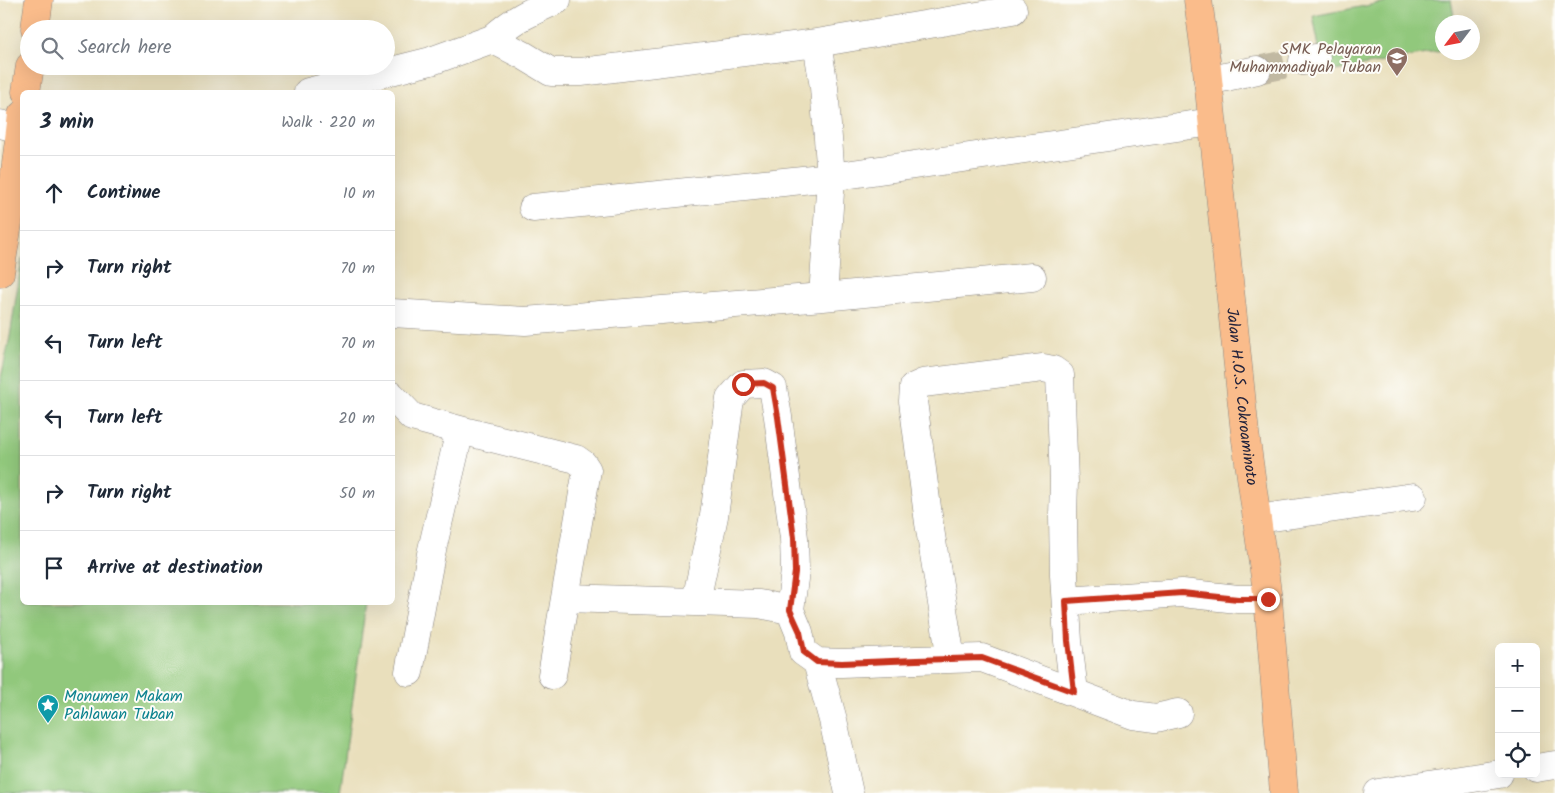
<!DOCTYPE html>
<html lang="en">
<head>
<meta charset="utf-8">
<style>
	:root { --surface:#fff; --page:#f2f2f3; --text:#1f2937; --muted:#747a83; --line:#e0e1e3 }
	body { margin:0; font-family:Kalam,sans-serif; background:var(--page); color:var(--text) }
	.controls { position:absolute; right:15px; bottom:15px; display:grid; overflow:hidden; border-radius:8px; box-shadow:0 5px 20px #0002 }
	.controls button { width:45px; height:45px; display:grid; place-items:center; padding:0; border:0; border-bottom:1px solid var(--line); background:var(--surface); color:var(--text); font:25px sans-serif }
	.compass { position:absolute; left:1435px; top:15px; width:45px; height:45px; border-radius:50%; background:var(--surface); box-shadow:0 5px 20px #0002; rotate:238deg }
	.stop { position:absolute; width:15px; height:15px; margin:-11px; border:4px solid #c8321e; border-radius:50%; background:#fff }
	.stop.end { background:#c8321e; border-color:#fff; box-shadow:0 1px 5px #0008 }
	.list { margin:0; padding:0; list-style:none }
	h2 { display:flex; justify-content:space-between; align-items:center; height:65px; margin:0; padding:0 20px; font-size:21px }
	h2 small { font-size:16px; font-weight:400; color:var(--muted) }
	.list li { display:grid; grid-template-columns:32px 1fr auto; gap:15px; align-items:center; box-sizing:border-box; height:75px; padding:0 20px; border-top:1px solid var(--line) }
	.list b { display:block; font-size:19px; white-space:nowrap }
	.list em { font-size:16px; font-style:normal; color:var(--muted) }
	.icon { flex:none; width:28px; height:28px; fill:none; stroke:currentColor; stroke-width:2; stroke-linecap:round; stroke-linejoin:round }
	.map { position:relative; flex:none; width:1555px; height:793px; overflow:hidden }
	.search { position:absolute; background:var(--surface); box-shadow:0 5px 20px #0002; left:20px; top:20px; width:375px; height:55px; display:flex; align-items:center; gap:12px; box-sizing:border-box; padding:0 18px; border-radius:28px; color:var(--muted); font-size:19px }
	.panel { position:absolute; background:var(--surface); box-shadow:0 5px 20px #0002; left:20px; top:90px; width:375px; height:515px; border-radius:8px }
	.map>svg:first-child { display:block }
	.green { fill:#91c87b; stroke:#5a755b }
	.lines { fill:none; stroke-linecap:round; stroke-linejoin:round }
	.minor-tunnel { stroke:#c1b9a2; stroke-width:28; stroke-dasharray:28 14; stroke-linecap:butt }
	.minor-casing { stroke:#86807c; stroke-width:29 }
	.major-casing { stroke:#86807c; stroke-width:29 }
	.highway-casing { stroke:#86807c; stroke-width:29 }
	.minor { stroke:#fff; stroke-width:28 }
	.major { stroke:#fabc8b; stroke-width:28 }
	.highway { stroke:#fabc8b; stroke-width:28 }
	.route { stroke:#c8321e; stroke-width:6 }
	.labels { text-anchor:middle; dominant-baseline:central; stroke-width:4; stroke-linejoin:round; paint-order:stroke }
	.education-label { font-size:16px; fill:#785e54; stroke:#fdfcf7; text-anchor:end }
	.street-label { font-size:16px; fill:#22223b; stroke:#fdfcf7 }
	.culture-label { font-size:16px; fill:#0d838f; stroke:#fdfcf7; text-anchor:start }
</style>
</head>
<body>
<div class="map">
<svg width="1555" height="793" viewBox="0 0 1555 793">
	<rect width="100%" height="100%" fill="#fdfcf7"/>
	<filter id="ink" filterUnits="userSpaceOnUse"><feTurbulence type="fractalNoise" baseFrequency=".02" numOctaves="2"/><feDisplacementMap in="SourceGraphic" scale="10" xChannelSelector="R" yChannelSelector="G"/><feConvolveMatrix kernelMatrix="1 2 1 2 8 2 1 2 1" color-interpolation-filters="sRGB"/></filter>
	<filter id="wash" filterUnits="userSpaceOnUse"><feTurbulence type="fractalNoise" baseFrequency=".0096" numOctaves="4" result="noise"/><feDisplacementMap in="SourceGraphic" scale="20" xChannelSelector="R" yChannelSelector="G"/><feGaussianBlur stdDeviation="1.12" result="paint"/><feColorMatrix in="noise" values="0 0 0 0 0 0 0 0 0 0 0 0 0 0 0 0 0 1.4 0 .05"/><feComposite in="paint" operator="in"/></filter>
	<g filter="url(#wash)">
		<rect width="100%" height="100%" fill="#e9dfbc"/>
		<!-- green -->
		<path class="green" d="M1396,0H1451L1455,22H1442V51L1324,73L1313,16Z
			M22,258V602L366,603L340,793H0V382L10,337Z"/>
	</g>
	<g filter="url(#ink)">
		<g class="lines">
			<!-- minor-tunnel -->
			<path class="minor-tunnel" d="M1257,70L1303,61"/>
			<!-- minor casing -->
			<g class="minor-casing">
				<path id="minor" d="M492,39C514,19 530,12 557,0
					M817,43L824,87L831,177L823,297
					M1303,61L1316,58
					M1208,81L1257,70
					M308,92L431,61L492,39L523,55L551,72H581L817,43L1013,10
					M0,124L20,129
					M533,208L831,177L1212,122
					M392,313L525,321L823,297L1032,277
					M392,396L412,417L460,430
					M1257,519L1413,497
					M696,601L714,516L730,399L743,384L764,383L773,388L778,417L794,538L795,571L790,610
					M1066,601L1182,593L1238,599H1268
					M951,659L929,523L913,401L914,387L923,383L1043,368L1053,370L1060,375L1064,482L1063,516L1064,575L1068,641L1074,692
					M817,662L833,720L849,793
					M409,672L431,554L460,430L576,459L583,464L587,470L565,598L759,604L790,610L799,632L803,652L817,662L842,663L916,660L982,658L1133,715L1156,718L1178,713
					M552,675L565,598
					M1536,768L1555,765
					M1378,793L1499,774"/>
			</g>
			<!-- major casing -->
			<g class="major-casing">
				<path id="major" d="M35,29L39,0
					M26,92L30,66
					M0,273L11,205L22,115"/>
			</g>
			<!-- highway casing -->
			<g class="highway-casing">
				<g id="highway">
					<path id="s1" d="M1198,0L1206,60L1245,433L1268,599L1284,793"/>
				</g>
			</g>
			<!-- minor -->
			<use href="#minor" class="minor"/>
			<!-- major -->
			<use href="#major" class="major"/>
			<!-- highway -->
			<use href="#highway" class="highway"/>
		</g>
	</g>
	<g class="lines" filter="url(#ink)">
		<!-- route -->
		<path class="route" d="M743,384L764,383L773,388L778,417L794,538L795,572L790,610L800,632L804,652L817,662L842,663L916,660L982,658L1074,692L1068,641L1066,601L1182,593L1238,599H1268"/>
	</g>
	<!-- icons -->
	<defs>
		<g id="school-pin" transform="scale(1.125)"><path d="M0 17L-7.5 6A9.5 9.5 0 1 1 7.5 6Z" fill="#8d6e63" stroke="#fdfcf7"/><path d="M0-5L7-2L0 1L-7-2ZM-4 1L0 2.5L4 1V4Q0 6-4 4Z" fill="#fff"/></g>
		<g id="sight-pin" transform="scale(1.125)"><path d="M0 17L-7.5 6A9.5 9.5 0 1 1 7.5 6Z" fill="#0f9aa8" stroke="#fdfcf7"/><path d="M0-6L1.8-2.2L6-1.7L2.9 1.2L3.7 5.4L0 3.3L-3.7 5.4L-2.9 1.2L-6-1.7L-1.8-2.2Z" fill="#fff"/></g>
	</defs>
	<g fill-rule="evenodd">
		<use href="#school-pin" x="1397" y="58"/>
		<use href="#sight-pin" x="48" y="705"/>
	</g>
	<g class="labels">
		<!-- education labels -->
		<g class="education-label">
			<text x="1381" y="49">SMK Pelayaran<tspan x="1381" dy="18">Muhammadiyah Tuban</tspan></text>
		</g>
		<!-- street labels -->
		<g class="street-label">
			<text stroke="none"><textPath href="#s1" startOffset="399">Jalan H.O.S. Cokroaminoto</textPath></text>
		</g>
		<!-- culture labels -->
		<g class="culture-label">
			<text x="64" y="696">Monumen Makam<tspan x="64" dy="18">Pahlawan Tuban</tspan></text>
		</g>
	</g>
</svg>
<div class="controls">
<button>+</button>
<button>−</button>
<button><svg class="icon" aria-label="locate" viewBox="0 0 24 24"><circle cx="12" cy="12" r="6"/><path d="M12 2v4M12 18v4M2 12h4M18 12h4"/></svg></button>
</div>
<svg class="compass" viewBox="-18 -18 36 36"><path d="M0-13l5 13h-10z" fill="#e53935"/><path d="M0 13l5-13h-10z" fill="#747a83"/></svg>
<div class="stop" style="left:743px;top:384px"></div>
<div class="stop end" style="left:1268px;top:599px"></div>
<div class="search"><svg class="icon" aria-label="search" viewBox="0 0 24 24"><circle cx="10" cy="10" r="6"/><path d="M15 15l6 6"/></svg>Search here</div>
<section class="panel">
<h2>3 min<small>Walk · 220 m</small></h2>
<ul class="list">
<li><svg class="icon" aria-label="ahead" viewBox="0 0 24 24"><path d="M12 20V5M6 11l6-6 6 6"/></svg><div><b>Continue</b></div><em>10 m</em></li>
<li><svg class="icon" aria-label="right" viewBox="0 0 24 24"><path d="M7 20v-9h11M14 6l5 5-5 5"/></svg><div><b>Turn right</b></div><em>70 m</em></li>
<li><svg class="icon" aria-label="left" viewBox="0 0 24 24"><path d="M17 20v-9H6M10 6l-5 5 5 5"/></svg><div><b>Turn left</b></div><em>70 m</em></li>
<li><svg class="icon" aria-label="left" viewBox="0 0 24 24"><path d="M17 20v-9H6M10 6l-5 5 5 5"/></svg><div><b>Turn left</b></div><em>20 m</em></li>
<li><svg class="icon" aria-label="right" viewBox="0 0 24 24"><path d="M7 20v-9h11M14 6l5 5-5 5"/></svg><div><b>Turn right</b></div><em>50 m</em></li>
<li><svg class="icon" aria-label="arrive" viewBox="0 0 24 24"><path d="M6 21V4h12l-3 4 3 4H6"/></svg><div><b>Arrive at destination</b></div></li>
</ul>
</section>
</div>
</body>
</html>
